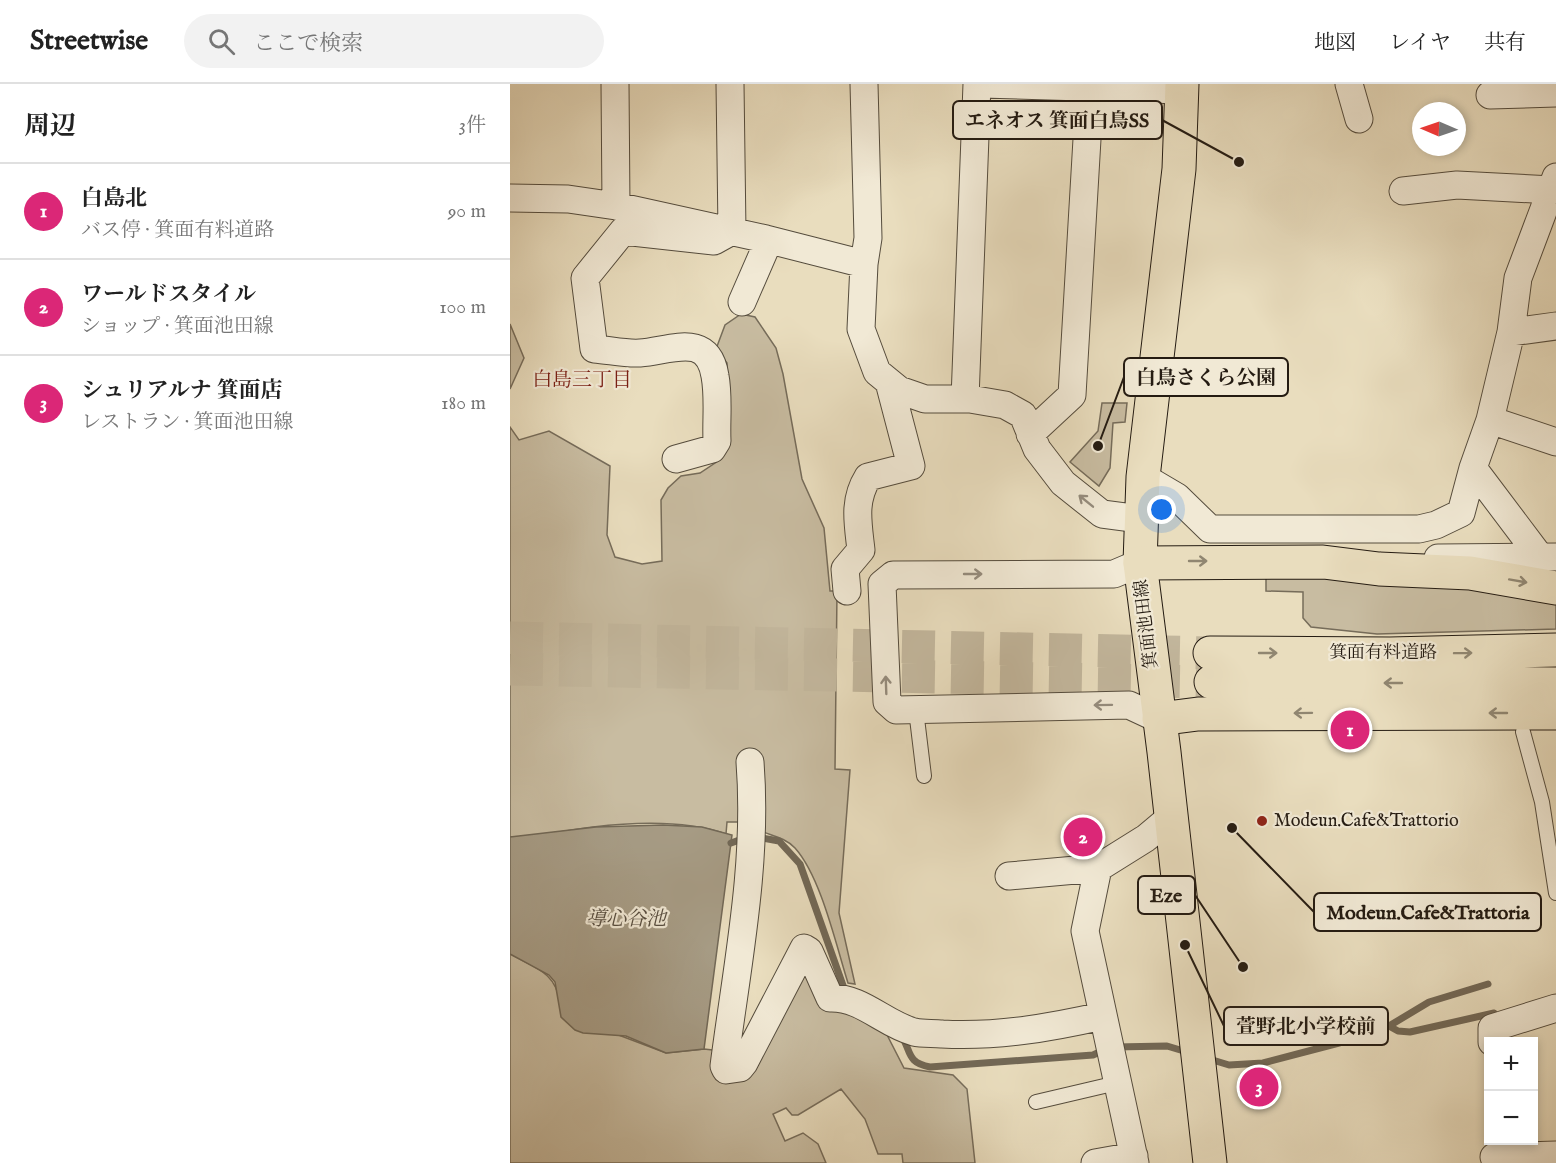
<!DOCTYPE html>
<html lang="ja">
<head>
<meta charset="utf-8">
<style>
	:root { --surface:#fff; --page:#f2f2f2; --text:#222; --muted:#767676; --line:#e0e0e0; --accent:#db2777 }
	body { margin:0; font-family:"IM FELL English","Noto Serif JP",serif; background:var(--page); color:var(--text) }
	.controls { position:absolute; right:18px; bottom:18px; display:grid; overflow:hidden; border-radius:0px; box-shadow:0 3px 9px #0003 }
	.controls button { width:54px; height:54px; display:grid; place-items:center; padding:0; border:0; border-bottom:2px solid var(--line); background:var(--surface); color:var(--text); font:30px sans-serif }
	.compass { position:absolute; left:902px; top:18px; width:54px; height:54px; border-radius:50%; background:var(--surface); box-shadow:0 3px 9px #0003; rotate:272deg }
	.you { position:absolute; left:652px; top:426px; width:21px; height:21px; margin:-15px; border:4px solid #fff; border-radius:50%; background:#1a73e8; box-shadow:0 0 0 9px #1a73e833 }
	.badge { display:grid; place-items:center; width:39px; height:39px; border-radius:50%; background:var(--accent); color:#fff; font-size:20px; font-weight:700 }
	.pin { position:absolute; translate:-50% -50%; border:3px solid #fff; box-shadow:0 2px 6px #0006 }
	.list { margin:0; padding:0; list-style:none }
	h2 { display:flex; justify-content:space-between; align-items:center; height:78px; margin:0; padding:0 24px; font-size:26px }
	h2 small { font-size:20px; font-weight:400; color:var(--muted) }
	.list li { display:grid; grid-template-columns:39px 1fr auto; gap:18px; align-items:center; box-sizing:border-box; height:96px; padding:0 24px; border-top:2px solid var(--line) }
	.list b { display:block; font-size:22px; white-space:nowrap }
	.list p { margin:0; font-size:20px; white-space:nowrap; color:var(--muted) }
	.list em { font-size:20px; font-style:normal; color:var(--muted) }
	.icon { flex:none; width:33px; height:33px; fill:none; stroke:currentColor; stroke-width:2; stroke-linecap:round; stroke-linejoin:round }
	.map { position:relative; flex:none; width:1046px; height:1079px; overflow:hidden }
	header { display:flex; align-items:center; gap:36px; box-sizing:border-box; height:84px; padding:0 30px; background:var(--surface); border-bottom:2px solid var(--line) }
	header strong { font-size:28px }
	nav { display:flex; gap:33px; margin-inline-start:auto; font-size:21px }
	.search { width:420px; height:54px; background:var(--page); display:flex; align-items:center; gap:15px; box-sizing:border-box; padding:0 21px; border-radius:33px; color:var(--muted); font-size:22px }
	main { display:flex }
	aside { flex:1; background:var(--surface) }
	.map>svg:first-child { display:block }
	.green { fill:#c8bca1; stroke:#766c5a; stroke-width:1.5 }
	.water { fill:#a69b84; stroke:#726856; stroke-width:1.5 }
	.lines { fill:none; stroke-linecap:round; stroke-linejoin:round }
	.stream { stroke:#726856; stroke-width:7 }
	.motorway-tunnel { stroke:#c2b69c; stroke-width:33; stroke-dasharray:33 16; stroke-linecap:butt }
	.service-casing { stroke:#554c3d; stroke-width:16 }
	.minor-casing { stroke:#554c3d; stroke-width:29 }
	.primary-casing { stroke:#241b12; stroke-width:35 }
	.trunk-casing { stroke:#241b12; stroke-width:35 }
	.motorway-casing { stroke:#241b12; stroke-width:35 }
	.service { stroke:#f1e9d5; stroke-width:14 }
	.minor { stroke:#f1e9d5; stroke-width:27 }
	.primary { stroke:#e9ddbe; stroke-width:33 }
	.trunk { stroke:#e9ddbe; stroke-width:33 }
	.motorway { stroke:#e9ddbe; stroke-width:33 }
	.oneway { stroke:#958c7d }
	.oneway2 { stroke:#908671 }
	.poi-dot { fill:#8f2418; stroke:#f1e9d5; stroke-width:2 }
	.labels { text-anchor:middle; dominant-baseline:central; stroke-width:4.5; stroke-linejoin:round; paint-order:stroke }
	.street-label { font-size:18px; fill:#241b12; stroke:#f1e9d5 }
	.poi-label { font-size:18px; fill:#241b12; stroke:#f1e9d5; text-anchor:start }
	.neighbourhood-label { font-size:20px; fill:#7a1f14; stroke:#f1e9d5 }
	.water-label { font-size:20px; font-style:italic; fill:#584e40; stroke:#f1e9d5 }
	.leader { fill:none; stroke:#241b12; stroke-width:2 }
	.callout-dot { fill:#241b12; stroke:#f1e9d5; stroke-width:2 }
	.callout { fill:#f1e9d5; stroke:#241b12; stroke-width:2 }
	.callout-label { font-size:20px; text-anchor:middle; font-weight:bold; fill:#241b12 }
</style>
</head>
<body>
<header>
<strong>Streetwise</strong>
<div class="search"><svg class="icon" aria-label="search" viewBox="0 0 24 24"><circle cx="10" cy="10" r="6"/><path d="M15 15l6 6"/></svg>ここで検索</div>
<nav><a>地図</a><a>レイヤ</a><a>共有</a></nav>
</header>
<main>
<aside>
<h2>周辺<small>3件</small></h2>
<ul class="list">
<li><span class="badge">1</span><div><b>白島北</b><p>バス停 · 箕面有料道路</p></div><em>90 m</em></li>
<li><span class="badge">2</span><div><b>ワールドスタイル</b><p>ショップ · 箕面池田線</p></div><em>100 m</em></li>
<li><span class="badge">3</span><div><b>シュリアルナ 箕面店</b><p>レストラン · 箕面池田線</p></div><em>180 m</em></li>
</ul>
</aside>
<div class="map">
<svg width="1046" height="1079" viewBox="0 0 1046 1079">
	<rect width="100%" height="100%" fill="#e9ddbe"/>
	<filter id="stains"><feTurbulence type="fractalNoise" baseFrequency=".00333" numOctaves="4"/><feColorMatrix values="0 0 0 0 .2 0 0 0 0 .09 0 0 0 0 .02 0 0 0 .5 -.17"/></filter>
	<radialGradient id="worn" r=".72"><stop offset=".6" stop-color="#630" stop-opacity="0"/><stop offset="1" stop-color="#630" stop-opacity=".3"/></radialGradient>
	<!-- green -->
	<path class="green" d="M231,230L245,233L266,264L273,290L292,395L314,444L320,507H327L325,685L340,686L329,829L345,900L338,899C326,861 311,793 285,764C271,749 250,752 237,738H217L216,750C176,736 125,738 83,743C55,746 28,753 0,753V343L9,356L39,347L100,382L97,451L105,473L132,480L152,477L151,416L158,404L171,392L190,389L211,375L219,358L217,279L206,265L215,241Z
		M0,240L14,274L0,305Z
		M592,319H617L615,338L603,339L600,384L589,402L560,378L588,347Z
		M875,491L1046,510V545L867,550L801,543L793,534V508L756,507V493Z
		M296,869L320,920L374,945L394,984L443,991L457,1005L465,1079H393L392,1070H368L355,1035L331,1005L288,1031H282L276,1024L263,1030L275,1057L293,1049L308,1060L316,1079H0V870C25,884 46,888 50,919L106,950L156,969L194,965L211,967L212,989Z"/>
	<!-- water -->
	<path class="water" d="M153,741L192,743L222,751L194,965L156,969L116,952L73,949L65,946L51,933L45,898L39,891L0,870V753L86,743Z"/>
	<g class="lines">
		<!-- stream -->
		<path class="stream" d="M246,753L269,757L290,780L336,910
			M221,759L235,754
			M879,942L888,947L900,948L984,929
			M393,954C401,969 398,979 420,983L583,971L594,966
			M605,963L657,962L677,968
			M696,974L719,981L753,979L829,959L852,948L879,942L919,918L978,900"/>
		<!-- motorway-tunnel -->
		<path class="motorway-tunnel" d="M0,554L700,569
			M0,585L701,598"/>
		<!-- service casing -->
		<g class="service-casing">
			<path id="service" d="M406,626L414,692
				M1013,648L1032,718L1046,809
				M526,1018L607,999"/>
		</g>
		<!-- minor casing -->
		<g class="minor-casing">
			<path id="minor" d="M105,0L106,122
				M354,0L358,154L354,180L351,245L367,288L389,306L415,315H460L495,321L513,331L527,365L553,399L592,430L630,435
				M472,0L672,6
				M839,0L849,35
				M980,11L1046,9
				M893,107L947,101L1042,106
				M0,114L58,115L106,122L256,155L354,180
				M232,218L259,156
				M1001,248L1046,242
				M455,315L467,0
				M980,336L1046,358
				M520,350L562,311L580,4
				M166,375L202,365L207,357C206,336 209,313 205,292C198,247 160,267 130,269C115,270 99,266 84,265L75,194L113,147L204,157L222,147L220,0
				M633,393L667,413L700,445H909L926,441L951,429L963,384
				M1030,473L963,384L980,336L1001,248L1008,194L1046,93
				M928,474L1046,473
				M630,479L604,490L383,491L372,500L377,618L386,626L619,621L649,635
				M337,507L335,485L351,466C348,439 343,417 358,393L401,382L379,298
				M240,678C248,780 227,881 214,982L216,986L230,984L234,979L294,864L299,867L320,914C352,913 374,940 404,948C413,950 423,949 432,950C486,953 539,944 592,932
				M588,784L575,847L625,1079
				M499,792L588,784L636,754L661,733
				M982,958V944L1046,924
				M984,1073L1046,1071
				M585,1079L624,1072"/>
		</g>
		<!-- primary casing -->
		<g class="primary-casing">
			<path id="primary" d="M672,0L669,85L633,393L630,479L654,668L700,1079"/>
		</g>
		<!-- trunk casing -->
		<g class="trunk-casing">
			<path id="trunk" d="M630,479L813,478L869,485L960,489L1046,504
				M649,635L688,630L1046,629"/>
		</g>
		<!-- motorway casing -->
		<g class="motorway-casing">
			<path id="motorway" d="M700,569L880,570L1046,566
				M701,598L1046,600"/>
		</g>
		<!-- service -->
		<use href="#service" class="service"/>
		<!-- minor -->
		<use href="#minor" class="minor"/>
		<!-- primary -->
		<use href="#primary" class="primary"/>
		<!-- trunk -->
		<use href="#trunk" class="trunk"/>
		<!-- motorway -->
		<use href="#motorway" class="motorway"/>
	</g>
	<!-- one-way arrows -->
	<defs><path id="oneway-shaft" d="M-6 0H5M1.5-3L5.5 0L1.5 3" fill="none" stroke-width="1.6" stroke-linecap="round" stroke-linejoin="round" transform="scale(1.5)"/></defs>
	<g class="oneway">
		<use href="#oneway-shaft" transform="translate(576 417) rotate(-141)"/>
		<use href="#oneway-shaft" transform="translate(463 490)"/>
		<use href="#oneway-shaft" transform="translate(376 601) rotate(-92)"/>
		<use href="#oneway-shaft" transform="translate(593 621) rotate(179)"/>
	</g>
	<g class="oneway2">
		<use href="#oneway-shaft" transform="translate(688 477)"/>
		<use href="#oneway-shaft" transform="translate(1008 497) rotate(10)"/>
		<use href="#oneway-shaft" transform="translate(758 569)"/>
		<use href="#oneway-shaft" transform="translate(953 569) rotate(-1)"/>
		<use href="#oneway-shaft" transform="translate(883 599) rotate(-180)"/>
		<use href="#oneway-shaft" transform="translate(793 629) rotate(179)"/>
		<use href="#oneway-shaft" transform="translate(988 629) rotate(-180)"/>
	</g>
	<!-- markers -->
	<circle class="poi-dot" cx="752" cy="737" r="6"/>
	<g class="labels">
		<!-- street labels -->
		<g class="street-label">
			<text transform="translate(637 540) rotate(-97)">箕面池田線</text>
			<text x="873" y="569">箕面有料道路</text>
		</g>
		<!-- poi labels -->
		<g class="poi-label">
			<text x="764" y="737">Modeun.Cafe&amp;Trattorio</text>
		</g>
		<!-- neighbourhood labels -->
		<g class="neighbourhood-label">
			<text x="72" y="296">白島三丁目</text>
		</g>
		<!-- water labels -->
		<g class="water-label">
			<text x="116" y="835">導心谷池</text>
		</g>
	</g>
	<!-- callouts -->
	<path class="leader" d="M729 78L652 36M588 362L614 293M733 883L685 811M722 744L804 828M675 861L714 942"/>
	<g class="callout-dot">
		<circle cx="729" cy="78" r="6"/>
		<circle cx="588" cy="362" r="6"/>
		<circle cx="733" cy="883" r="6"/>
		<circle cx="722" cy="744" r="6"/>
		<circle cx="675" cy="861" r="6"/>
	</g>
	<g class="callout">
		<rect x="443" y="17" width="209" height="38" rx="6"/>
		<rect x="614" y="274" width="164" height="38" rx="6"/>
		<rect x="628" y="792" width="57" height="38" rx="6"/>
		<rect x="804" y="809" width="227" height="38" rx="6"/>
		<rect x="714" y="923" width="164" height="38" rx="6"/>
	</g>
	<g class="callout-label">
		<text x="547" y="43">エネオス 箕面白鳥SS</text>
		<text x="696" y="300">白鳥さくら公園</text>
		<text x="656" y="818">Eze</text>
		<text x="918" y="835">Modeun.Cafe&amp;Trattoria</text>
		<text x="796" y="949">萱野北小学校前</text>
	</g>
	<rect width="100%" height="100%" filter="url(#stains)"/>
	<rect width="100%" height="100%" fill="url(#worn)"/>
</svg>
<div class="controls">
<button>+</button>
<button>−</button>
</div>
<svg class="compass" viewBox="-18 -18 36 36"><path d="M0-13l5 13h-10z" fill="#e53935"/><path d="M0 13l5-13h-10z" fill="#767676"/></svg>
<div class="you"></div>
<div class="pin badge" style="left:840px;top:646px">1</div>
<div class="pin badge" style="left:573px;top:753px">2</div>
<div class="pin badge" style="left:749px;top:1003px">3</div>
</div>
</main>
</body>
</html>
